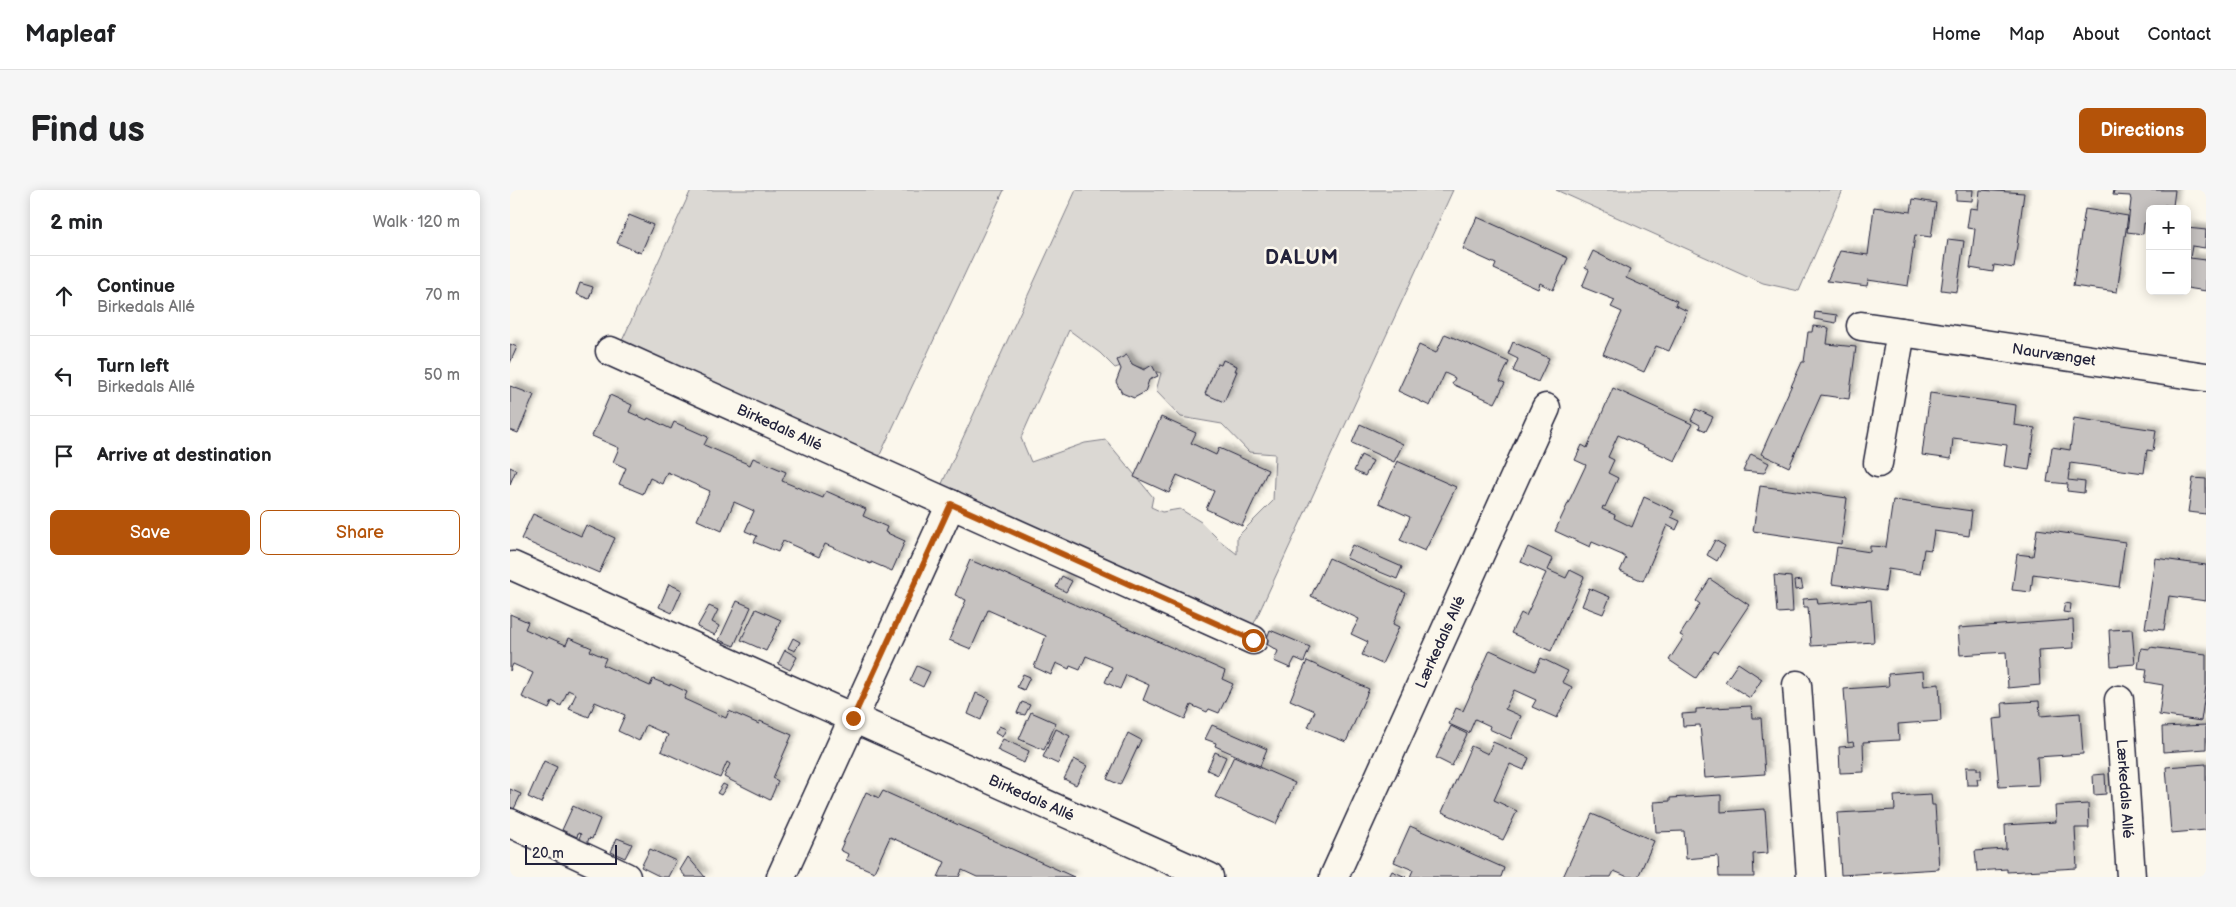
<!DOCTYPE html>
<html lang="en">
<head>
<meta charset="utf-8">
<style>
	:root { --surface:#fff; --page:#f6f6f6; --text:#202124; --muted:#757577; --line:#e0e0e0; --accent:#b45309 }
	body { margin:0; font-family:"Balsamiq Sans",sans-serif; background:var(--page); color:var(--text) }
	.controls { position:absolute; right:15px; top:15px; display:grid; overflow:hidden; border-radius:8px; box-shadow:0 2px 12px #0003 }
	.controls button { width:45px; height:45px; display:grid; place-items:center; padding:0; border:0; border-bottom:1px solid var(--line); background:var(--surface); color:var(--text); font:25px sans-serif }
	.scale { position:absolute; left:15px; bottom:12px; width:92px; box-sizing:border-box; padding-left:5px; border:2px solid #22223b; border-top:0; font-size:14px; line-height:18px; white-space:nowrap; color:#22223b; -webkit-text-stroke:4px #fbf7ec; paint-order:stroke }
	.stop { position:absolute; width:15px; height:15px; margin:-11px; border:4px solid #b45309; border-radius:50%; background:#fff }
	.stop.end { background:#b45309; border-color:#fff; box-shadow:0 1px 5px #0008 }
	.list { margin:0; padding:0; list-style:none }
	h2 { display:flex; justify-content:space-between; align-items:center; height:65px; margin:0; padding:0 20px; font-size:21px }
	h2 small { font-size:16px; font-weight:400; color:var(--muted) }
	.list li { display:grid; grid-template-columns:32px 1fr auto; gap:15px; align-items:center; box-sizing:border-box; height:80px; padding:0 20px; border-top:1px solid var(--line) }
	.list b { display:block; font-size:19px; white-space:nowrap }
	.list p { margin:0; font-size:16px; white-space:nowrap; color:var(--muted) }
	.list em { font-size:16px; font-style:normal; color:var(--muted) }
	.actions { display:flex; gap:10px; padding:15px 20px }
	.actions a { flex:1; padding:11px 0; border:1px solid var(--accent); border-radius:8px; text-align:center; font-size:18px; color:var(--accent) }
	.actions .main { background:var(--accent); color:#fff }
	.icon { flex:none; width:28px; height:28px; fill:none; stroke:currentColor; stroke-width:2; stroke-linecap:round; stroke-linejoin:round }
	.map { position:relative; flex:none; width:1696px; height:687px; overflow:hidden; border-radius:8px }
	header { display:flex; align-items:center; gap:30px; box-sizing:border-box; height:70px; padding:0 25px; background:var(--surface); border-bottom:1px solid var(--line) }
	header strong { font-size:24px }
	nav { display:flex; gap:28px; margin-inline-start:auto; font-size:18px }
	.intro { display:flex; align-items:center; justify-content:space-between; box-sizing:border-box; height:120px; padding:0 30px }
	h1 { margin:0; font-size:35px }
	.button { padding:12px 22px; border-radius:8px; background:var(--accent); color:#fff; font-size:18px; font-weight:700 }
	main { display:flex; gap:30px; padding:0 30px }
	aside { flex:1; background:var(--surface); border-radius:8px; box-shadow:0 2px 12px #0003 }
	.map>svg:first-child { display:block }
	.green { fill:#dbd8d3; stroke:#7e7d87; fill-rule:evenodd }
	.building { fill:#c6c2c0; stroke:#22223b; filter:url(#shadow) }
	.lines { fill:none; stroke-linecap:round; stroke-linejoin:round }
	.street-casing { stroke:#22223b; stroke-width:31 }
	.street { stroke:#fbf7ec; stroke-width:28 }
	.route { stroke:#b45309; stroke-width:6 }
	.labels { text-anchor:middle; dominant-baseline:central; stroke-width:5; stroke-linejoin:round; paint-order:stroke }
	.street-label { font-size:15px; fill:#22223b; stroke:#fbf7ec }
	.district-label { font-size:20px; font-weight:bold; letter-spacing:1px; fill:#22223b; stroke:#fbf7ec }
</style>
</head>
<body>
<header>
<strong>Mapleaf</strong>
<nav><a>Home</a><a>Map</a><a>About</a><a>Contact</a></nav>
</header>
<div class="intro"><h1>Find us</h1><a class="button">Directions</a></div>
<main>
<aside>
<h2>2 min<small>Walk · 120 m</small></h2>
<ul class="list">
<li><svg class="icon" aria-label="ahead" viewBox="0 0 24 24"><path d="M12 20V5M6 11l6-6 6 6"/></svg><div><b>Continue</b><p>Birkedals Allé</p></div><em>70 m</em></li>
<li><svg class="icon" aria-label="left" viewBox="0 0 24 24"><path d="M17 20v-9H6M10 6l-5 5 5 5"/></svg><div><b>Turn left</b><p>Birkedals Allé</p></div><em>50 m</em></li>
<li><svg class="icon" aria-label="arrive" viewBox="0 0 24 24"><path d="M6 21V4h12l-3 4 3 4H6"/></svg><div><b>Arrive at destination</b></div></li>
</ul>
<div class="actions"><a class="main">Save</a><a>Share</a></div>
</aside>
<div class="map">
<svg width="1696" height="687" viewBox="0 0 1696 687">
	<defs>
		<filter id="shadow"><feDropShadow dx="4.5" dy="-4.5" stdDeviation="2.5" flood-color="#0004"/></filter>
	</defs>
	<rect width="100%" height="100%" fill="#fbf7ec"/>
	<filter id="ink" filterUnits="userSpaceOnUse"><feTurbulence type="fractalNoise" baseFrequency=".02" numOctaves="2"/><feDisplacementMap in="SourceGraphic" scale="10" xChannelSelector="R" yChannelSelector="G"/><feConvolveMatrix kernelMatrix="1 2 1 2 8 2 1 2 1" color-interpolation-filters="sRGB"/></filter>
	<g filter="url(#ink)">
		<!-- green -->
		<path class="green" d="M181,0H494L368,269L111,153Z
			M566,0H943L741,440L430,298ZM559,140L590,163L605,178L617,174L651,183L646,201L671,227L712,234L739,262L765,264L763,311L727,347V364L709,350L691,332L670,319L652,322L641,317L643,307L596,250L575,253L521,272L511,248Z
			M1046,0H1333L1289,101L1253,93Z"/>
		<!-- building -->
		<path class="building" d="M1446,0H1463L1462,11L1446,10Z
			M1470,0L1514,3L1504,78L1484,75L1483,82L1460,78L1465,39L1457,38L1460,18L1468,19Z
			M1604,0H1665L1663,16L1654,15L1653,19H1640V34L1634,33L1633,44L1617,42L1621,10L1620,6L1603,5Z
			M1403,9L1426,13L1421,47L1405,45L1398,96L1358,90L1357,96L1317,91L1330,61L1358,65L1364,17L1401,22Z
			M1575,19L1618,26L1607,102L1563,96Z
			M119,25L143,35L131,63L107,53Z
			M967,27L1058,68L1043,100L1030,93L1028,99L984,79L986,74L953,59Z
			M1677,38L1696,40L1695,58L1682,56L1680,68L1696,70V101L1677,98Z
			M1438,49L1454,51L1447,102L1431,100Z
			M1083,61L1120,80L1116,88L1167,111L1165,115L1177,121L1159,161L1146,156L1134,182L1093,164L1112,122L1101,117L1105,110L1072,97L1079,80L1075,78Z
			M70,93L83,97L79,109L66,104Z
			M1305,122L1327,125L1326,133L1304,129Z
			M1303,136L1319,138L1317,154L1346,157L1339,209L1311,205L1279,277L1251,264L1292,172H1294L1298,142H1302Z
			M935,144L999,172L990,191L995,193L985,213L942,194L945,188L935,183L920,216L888,201L909,155L926,163Z
			M1003,152L1039,168L1028,192L1003,181L1008,169L998,164Z
			M0,154L7,157L0,173Z
			M617,165L622,174L634,180L642,175L648,186L639,190L635,202L624,208L612,203L606,192L611,179L607,170Z
			M713,170L727,176L725,181H727L714,212L695,204L707,174L711,175Z
			M0,196L24,205L8,243L0,240Z
			M1103,198L1182,234L1165,271L1108,245L1098,267L1104,270L1098,283L1108,288L1095,317L1093,316L1092,319L1105,325L1104,328L1122,337L1134,307L1164,321L1161,327L1170,331L1166,340L1157,335L1133,391L1110,381L1116,368L1112,365L1082,352L1080,357L1045,341L1076,275L1065,270L1072,255L1077,258Z
			M1420,203L1506,215L1504,235L1525,238L1519,280L1494,276L1497,255L1443,248L1441,269L1412,265Z
			M100,205L122,215L119,222L137,230L138,228L161,239L164,232L198,247L194,255L240,275L243,268L276,282L272,291L313,308L316,301L356,319L353,326L377,337L375,342L395,351L382,381L361,372V374L315,354L309,367L273,351L268,362L244,352L247,346L235,341L244,321L224,312L212,341L187,330L200,301L157,282L152,294L140,288L133,304L109,294L116,278L103,272L109,258L82,246Z
			M1186,219L1203,227L1196,241L1189,238L1190,235L1181,230Z
			M651,227L686,243L681,253L706,265L709,258L758,280L732,336L696,319L704,301L667,285L659,303L624,287Z
			M1564,228L1646,240L1643,261L1637,260L1634,283L1560,273L1558,290L1575,292L1574,303L1557,301L1558,294L1537,292L1542,257L1560,260Z
			M850,234L893,254L884,272L842,253Z
			M1241,264L1259,273L1254,283L1233,281Z
			M851,265L863,271L855,286L844,281Z
			M887,271L946,297L915,361L890,350L900,327L869,313Z
			M0,277L6,280L0,294Z
			M1683,288L1696,289V324L1678,322Z
			M1250,296L1337,308L1331,354L1243,341Z
			M1383,310L1462,321L1459,346L1424,341L1421,360L1414,359L1410,384L1378,379L1375,401L1322,394L1327,357L1360,362V356L1376,357Z
			M23,324L71,346L76,335L105,348L89,383L11,349Z
			M1527,339L1615,352L1609,397L1523,384L1521,402L1502,400L1507,364L1523,366Z
			M1205,350L1215,356L1207,371L1197,365Z
			M842,355L892,377L887,389L836,368Z
			M1018,357L1043,369L1038,380L1056,388L1060,380L1074,387L1041,461L1001,443L1011,423L1016,426L1036,383L1011,372Z
			M819,368L896,403L883,434L889,437L872,474L852,465L858,452L841,444L849,429L801,406Z
			M1645,368L1696,375V411L1659,406L1654,440L1635,438Z
			M460,370L474,376L475,375L715,481L712,489L723,494L709,523L699,519L697,522L681,515L675,529L633,510L639,495L616,485L610,499L595,492L602,477L576,466L570,480L560,476L559,479L546,473L541,485L524,477L536,446L478,420L461,459L439,450L456,410L445,405Z
			M1264,385L1281,387L1283,422L1267,423Z
			M552,386L562,391L556,402L546,397Z
			M1200,389L1239,415L1207,463L1204,461L1186,488L1159,470L1174,447L1170,445L1190,414L1186,411Z
			M1291,390L1293,399L1285,400L1284,391Z
			M159,394L172,400L162,423L149,417Z
			M1079,398L1100,407L1093,424L1072,416Z
			M1307,408L1308,414L1361,410L1364,452L1301,456L1298,417H1294L1293,409Z
			M227,411L241,417L224,456L209,450Z
			M1555,413L1561,414L1560,423L1553,422Z
			M199,416L208,420L202,432L209,436L205,445L187,437Z
			M246,419L271,430L256,461L231,450Z
			M0,424L18,432L15,439L37,449L38,447L56,455L59,448L82,458L80,461L96,468L93,475L140,496L143,489L160,496V494L177,502L174,509L216,528L219,521L249,534L250,531L282,545L263,588L268,591L260,610L214,587L220,574L217,572L210,588L151,561L158,545L136,535L129,551L108,541L115,525L85,512L79,527L59,519L66,504L58,500L51,516L42,511L39,519L12,507L23,483L3,474L0,481Z
			M1563,430L1564,458L1528,460L1530,495L1498,498L1496,462L1450,465L1448,438Z
			M1622,439L1625,474L1601,476L1599,440Z
			M760,440L800,457L794,472L785,468L780,478L764,471L768,461L755,453Z
			M283,448L290,452L285,461L278,458Z
			M1640,457L1696,464V496L1691,531L1649,525L1653,495L1635,492L1637,479L1628,478L1631,458L1640,459Z
			M275,460L287,467L280,480L268,474Z
			M980,460L1025,481L1031,468L1058,481L1052,492L1062,497L1047,528L1022,517L1026,510L1004,500L995,519L1011,526L1001,549L979,539L980,536L965,529L959,543L939,534L946,518L953,521Z
			M797,471L859,499L836,552L798,537L805,521L780,510Z
			M1228,473L1252,489L1240,508L1215,492Z
			M407,476L420,482L413,497L400,491Z
			M1413,481L1414,496L1429,494L1431,531L1388,534L1389,550L1353,552L1354,582L1330,583L1329,557L1344,556L1343,552L1338,553L1334,499L1379,496L1378,484Z
			M513,484L520,487L514,500L507,497Z
			M466,503L479,509L471,530L458,524Z
			M1529,511L1530,526L1570,523L1573,564L1527,567L1529,595L1489,597L1483,529L1493,528L1492,513Z
			M512,512L520,515L515,525L507,523Z
			M1241,516L1242,528H1251L1255,584L1195,588L1190,535L1173,536L1172,524L1186,523V519Z
			M521,522L546,533L534,560L509,549Z
			M702,535L757,559L750,576L705,556L706,553L695,549Z
			M1696,535V559L1653,562L1652,537Z
			M489,536L496,539L492,547L485,543Z
			M941,536L957,544L942,576L926,568Z
			M546,539L560,546L548,574L533,567Z
			M618,543L631,550L610,595L597,589Z
			M493,549L519,561L514,573L487,560Z
			M983,552L1019,568L1014,580L1000,574L984,610L1007,621L993,650L932,622L961,556L978,564Z
			M705,562L716,567L708,585L697,580Z
			M724,566L785,593L766,634L705,607Z
			M564,569L577,576L566,595L554,589Z
			M34,571L47,577L31,613L18,607Z
			M1696,574V640L1661,643L1656,577Z
			M1456,577H1467V580H1471V589H1467L1468,595H1457Z
			M1595,584L1596,604L1584,605L1583,585Z
			M213,594L217,596L211,605L207,603Z
			M0,599L11,604L4,619L0,617Z
			M373,601L564,687H467L452,680L449,687H428L435,672L380,647L364,682L336,670L338,664L330,660L356,602L369,608Z
			M1421,604L1422,615H1425L1429,679L1331,685L1327,623L1385,620L1384,606Z
			M1211,605V622L1255,619L1258,663L1243,664L1244,687H1209L1208,666L1176,669L1174,641L1146,642L1144,612L1160,611V608Z
			M1578,614L1579,638H1565L1567,678L1497,682V679L1467,681L1465,661L1496,659L1495,635L1546,632L1545,616Z
			M63,616L90,629L82,649L79,648L77,654L68,650L71,644L68,643L67,647L52,640Z
			M1082,624L1144,651L1128,687H1118L1104,681L1101,687H1053Z
			M900,636L994,678L991,687H900L903,680L884,672Z
			M107,648L122,654L115,668L101,662Z
			M140,659L166,671L158,687H151L131,677Z
			M178,667L195,687H176L170,680Z
			M882,681L896,687H879Z"/>
		<g class="lines">
			<!-- street casing -->
			<g class="street-casing">
				<g id="street">
					<path id="s1" d="M1351,136L1696,187"/>
					<path id="s2" d="M100,161L743,450"/>
					<path d="M1368,273L1391,142"/>
					<path id="s3" d="M3,376L699,687"/>
					<path d="M1287,495L1301,687"/>
					<path id="s4" d="M1609,510L1621,687"/>
					<path d="M0,633L116,687"/>
					<path d="M271,687L441,314"/>
					<path id="s5" d="M824,687L1036,218"/>
				</g>
			</g>
			<!-- street -->
			<use href="#street" class="street"/>
		</g>
	</g>
	<g class="lines" filter="url(#ink)">
		<!-- route -->
		<path class="route" d="M343,528L441,314L743,450"/>
	</g>
	<g class="labels">
		<!-- street labels -->
		<g class="street-label">
			<text stroke="none"><textPath href="#s1" startOffset="195">Naurvænget</textPath></text>
			<text stroke="none"><textPath href="#s2" startOffset="186">Birkedals Allé</textPath></text>
			<text stroke="none"><textPath href="#s5" startOffset="258">Lærkedals Allé</textPath></text>
			<text stroke="none"><textPath href="#s4" startOffset="89">Lærkedals Allé</textPath></text>
			<text stroke="none"><textPath href="#s3" startOffset="568">Birkedals Allé</textPath></text>
		</g>
		<!-- district labels -->
		<g class="district-label">
			<text x="792" y="68">DALUM</text>
		</g>
	</g>
</svg>
<div class="controls">
<button>+</button>
<button>−</button>
</div>
<div class="scale">20 m</div>
<div class="stop" style="left:743px;top:450px"></div>
<div class="stop end" style="left:343px;top:528px"></div>
</div>
</main>
</body>
</html>
